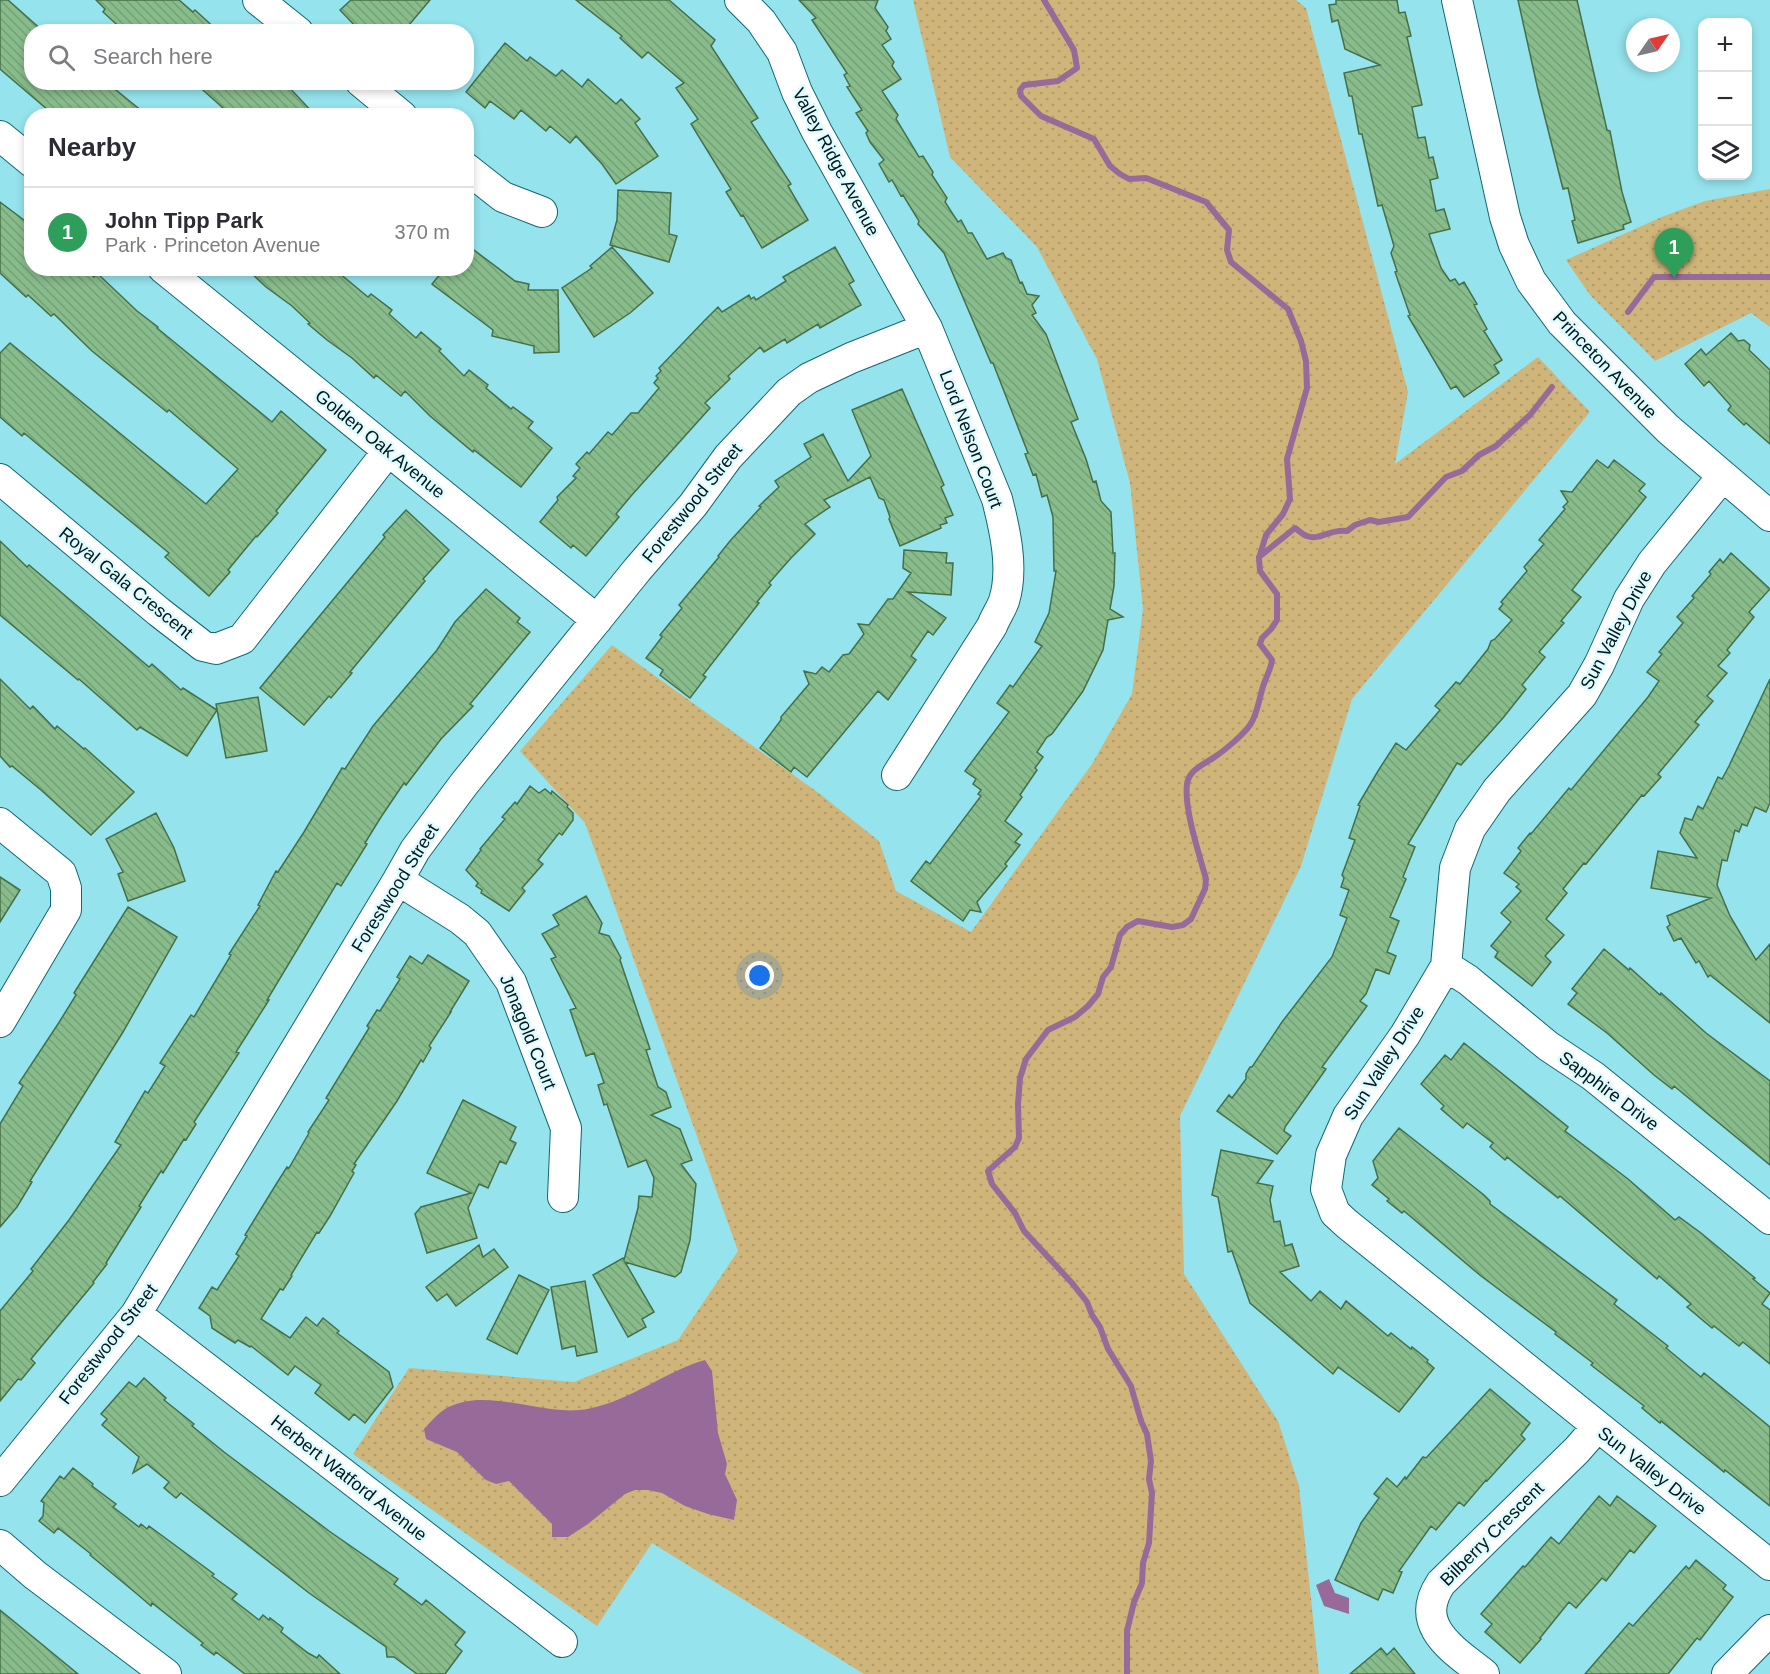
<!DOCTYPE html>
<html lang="en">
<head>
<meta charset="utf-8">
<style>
	:root { --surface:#fff; --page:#f7f7f7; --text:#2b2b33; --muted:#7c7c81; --line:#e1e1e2; --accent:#1a73e8 }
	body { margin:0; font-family:Arial,sans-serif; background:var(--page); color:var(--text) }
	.controls { position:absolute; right:18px; top:18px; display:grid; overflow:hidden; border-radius:12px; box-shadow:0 3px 9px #0003 }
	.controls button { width:54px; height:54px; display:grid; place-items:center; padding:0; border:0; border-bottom:2px solid var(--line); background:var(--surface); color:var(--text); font:30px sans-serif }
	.compass { position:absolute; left:1626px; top:18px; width:54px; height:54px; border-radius:50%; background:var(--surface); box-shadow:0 3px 9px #0003; rotate:56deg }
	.you { position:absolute; left:760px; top:976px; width:21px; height:21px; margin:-15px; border:4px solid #fff; border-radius:50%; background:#1a73e8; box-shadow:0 0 0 9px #1a73e833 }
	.badge { display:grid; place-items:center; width:39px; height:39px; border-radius:50%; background:var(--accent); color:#fff; font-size:20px; font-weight:700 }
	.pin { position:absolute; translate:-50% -50px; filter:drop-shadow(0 2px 3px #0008) }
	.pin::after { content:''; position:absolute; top:32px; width:21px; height:18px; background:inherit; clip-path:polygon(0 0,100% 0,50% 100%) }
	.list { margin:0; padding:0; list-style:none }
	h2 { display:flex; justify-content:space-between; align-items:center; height:78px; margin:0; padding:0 24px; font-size:26px }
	h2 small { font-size:20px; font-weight:400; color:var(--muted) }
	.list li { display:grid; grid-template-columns:39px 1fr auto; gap:18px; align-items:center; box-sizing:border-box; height:90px; padding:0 24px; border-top:2px solid var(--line) }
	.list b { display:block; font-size:22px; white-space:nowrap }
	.list p { margin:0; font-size:20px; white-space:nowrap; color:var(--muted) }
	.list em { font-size:20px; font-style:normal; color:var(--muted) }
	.icon { flex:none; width:33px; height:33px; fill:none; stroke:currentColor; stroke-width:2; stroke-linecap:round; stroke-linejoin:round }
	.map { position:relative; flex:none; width:1770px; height:1674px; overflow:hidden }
	.search { position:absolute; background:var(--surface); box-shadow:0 3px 9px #0003; left:24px; top:24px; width:450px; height:66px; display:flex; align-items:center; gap:15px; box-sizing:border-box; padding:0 21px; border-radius:24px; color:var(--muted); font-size:22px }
	.panel { position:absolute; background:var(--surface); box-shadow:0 3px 9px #0003; left:24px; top:108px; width:450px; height:168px; border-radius:24px }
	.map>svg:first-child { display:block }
	.park { fill:url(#park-dots) }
	.water { fill:#986a99 }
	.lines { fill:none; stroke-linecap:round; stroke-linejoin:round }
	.stream { stroke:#986a99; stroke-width:6 }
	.building { fill:url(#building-back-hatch); stroke:#456f48; stroke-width:1.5 }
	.minor-casing { stroke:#0f6872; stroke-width:32 }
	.minor { stroke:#fff; stroke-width:30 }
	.labels { text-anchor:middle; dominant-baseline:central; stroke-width:5; stroke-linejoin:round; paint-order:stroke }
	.street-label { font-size:18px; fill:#01171a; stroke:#defbff }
</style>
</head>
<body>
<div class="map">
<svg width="1770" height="1674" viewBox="0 0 1770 1674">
	<defs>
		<pattern id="park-dots" width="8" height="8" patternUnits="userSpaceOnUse" patternTransform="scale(1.5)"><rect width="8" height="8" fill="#cfb57a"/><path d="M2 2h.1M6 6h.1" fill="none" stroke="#b09b69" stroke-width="1.8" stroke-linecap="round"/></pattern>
		<pattern id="building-back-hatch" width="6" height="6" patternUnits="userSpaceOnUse" patternTransform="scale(1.5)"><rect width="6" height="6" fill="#88bc8b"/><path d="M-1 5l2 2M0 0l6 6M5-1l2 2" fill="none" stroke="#74a177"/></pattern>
	</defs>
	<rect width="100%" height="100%" fill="#95e3ed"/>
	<!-- park -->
	<path class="park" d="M913,0H1296L1306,8L1408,392L1395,464L1538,357L1590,412L1352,699L1301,866L1180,1116L1184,1274L1278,1421L1299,1486L1319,1674H864L652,1543L597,1626L353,1454L409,1368L574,1382L678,1340L738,1251L585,823L520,751L612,645L820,794L879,841L896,891L971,932L1092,764L1132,694L1143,609L1130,483L1097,359L1037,247L950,157Z
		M1770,189V327L1751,313L1655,361L1590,295L1566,260L1664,216L1705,201Z"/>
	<!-- water -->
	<path class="water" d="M705,1360L712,1371L718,1433L727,1464L725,1474L737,1500L734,1520L708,1514L685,1506L662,1493L648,1490H635L625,1494L588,1524L568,1537H552V1524L509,1481L496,1484L486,1480L457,1452L426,1439L424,1429C432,1421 440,1410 451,1406C492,1388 544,1417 587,1409C631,1401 665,1371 705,1360Z
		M1329,1579L1335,1593L1349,1598V1614L1324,1606L1316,1585Z"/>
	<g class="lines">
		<!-- stream -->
		<path class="stream" d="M1044,0L1074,50L1077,68L1058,81L1024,85L1020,90L1021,96L1041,116L1094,139L1110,166L1120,174L1129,179L1146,178L1206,202L1229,230L1227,250L1231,262L1288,309L1301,341L1306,361L1307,388L1287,459L1290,499L1283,514L1266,535L1259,558L1260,571L1277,594V620L1271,629L1262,638L1260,644L1272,660C1271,668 1268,673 1265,681C1259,695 1259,712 1250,725C1244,734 1225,750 1216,756C1205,764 1189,769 1187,784C1184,810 1199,853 1206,879L1205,889L1191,919L1183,925L1172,927L1138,921L1127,927L1120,935L1111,967L1103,977L1098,994L1088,1006L1075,1017L1048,1030L1026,1059L1020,1078L1018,1104L1019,1138L1015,1147L988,1171L992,1184L1015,1213L1024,1231L1072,1283L1087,1302L1092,1315L1100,1327L1108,1349L1131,1386L1141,1421L1147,1434L1151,1461L1149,1479L1152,1493L1149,1543L1143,1563L1142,1583L1134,1602L1127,1631V1674
			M1628,312L1654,277H1770
			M1259,557L1295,528C1298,530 1303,535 1307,536C1320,541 1331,528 1347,531L1355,525L1370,520L1379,522L1408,517L1446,477L1462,471L1479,455L1496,446L1530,415L1552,387"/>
	</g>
	<!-- building -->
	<path class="building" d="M0,0H8L44,32H32V82H106L148,116H55L0,69Z
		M96,0H179L193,12L195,10L219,32H125L103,12L105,9Z
		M351,0H430L403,32H361L340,10Z
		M576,0H669L715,40L711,46L758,118L751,122L791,184L788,186L808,220L762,248L743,215L741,216L726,192L731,189L691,124L698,119L676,88L684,83L648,52L642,58L620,38L622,36Z
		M799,0H878L875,8L888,27L886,31L891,39L882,45L894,62L892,66L901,79L882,91L898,115L896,119L919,157L923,156L933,172L932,175L947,198L945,202L958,222L961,220L968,233H972L987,259L1003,253L1006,258L1011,260L1020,283L1022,282L1027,294L1039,296L1032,305L1036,313L1032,315L1046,334L1078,419L1071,422L1086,459L1093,482L1096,481L1101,501L1111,512L1113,553H1115L1114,586L1110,609L1123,617L1108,620L1103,650L1083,691L1052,734L1047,737L1037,752L1043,757L1035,768L1037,770L1020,795L1022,797L1005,821L1022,834L1015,842L1020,845L1005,864L1007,866L977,902L981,912L970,910L963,921L911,881L926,861L930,864L981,796L978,794L981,790L973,784L976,779L965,771L1009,712L997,703L1010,685L1013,687L1042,646L1035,642L1049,613L1056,571H1054L1053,517L1047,495L1042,497L1036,474L1033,475L1025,454L1028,453L993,363H991L944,253L918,224L919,221L903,195L901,196L892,180L889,182L879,164L884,160L870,142L866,133L868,131L856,113L862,110L847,87L850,86L844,75L847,73L812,20L816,18Z
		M1336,0H1397L1399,13L1405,12L1411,36L1407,37L1422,105L1412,107L1418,138L1425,137L1429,158L1433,157L1438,178L1430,180L1436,211L1444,209L1450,229L1429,234L1441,268L1450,281L1455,279L1459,285L1464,282L1477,304L1474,305L1487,329L1484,331L1502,360L1494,365L1499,373L1464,397L1456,386L1451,389L1408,316L1410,315L1395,272L1397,271L1391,253L1394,246L1382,205L1378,206L1362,134H1359L1352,96H1349L1344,73L1380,65L1345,49L1338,20L1332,22L1329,5L1336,4Z
		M1518,0H1577L1607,130L1610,131L1622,192L1631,222L1623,225L1624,229L1578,243L1572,221L1575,220L1568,188L1563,189L1538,90Z
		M505,43L527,61L530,57L556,76L562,70L582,87L588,79L616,104L621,99L640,119L635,123L658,156L616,184L602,164L576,136L570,143L550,126L546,131L521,110L514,119L490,101L485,108L466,92Z
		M194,82H284L316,116H232Z
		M618,190L671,193L669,234L677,236L669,262L610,245L617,220Z
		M0,202L32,226V268H85L94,277L97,273L137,311L158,327L157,328L272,422L281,411L326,450L276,511L278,513L257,537L256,536L228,570L230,572L209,596L165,557L169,553L24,433L22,436L0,417V353L10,343L206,504L238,469L169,410L167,412L92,351L54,314L51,316L28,295L26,297L0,273Z
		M466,244L515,281L529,284L528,290H558L559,352L534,353V346L492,336L493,330L432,284L445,268H466Z
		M612,247L653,293L630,313L594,337L562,288L592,268L590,266Z
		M835,247L854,281L849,284L861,305L820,328L818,324L787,343L785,339L764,352L760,347L728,376L730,379L705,403L710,408L631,496L616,514L619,517L586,556L573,545L571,548L540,522L558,500L557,497L576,478L573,476L580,468L576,464L587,452L589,454L608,432L612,435L631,413H638L659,388L654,383L658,378L656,376L661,371L659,368L704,321L718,307L722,312L749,295L751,299L754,297L756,300L786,281L783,277Z
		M246,268H333L368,297L371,294L392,310L389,314L416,338L421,332L441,349L439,351L464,376L469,370L488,385L486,388L511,409L513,407L533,422L528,428L552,448L521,487L474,450L473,452L430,416L405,391L401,396L376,375L374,378L352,358L327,340L308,324L310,323L292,306L266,287Z
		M1731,333L1738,341L1744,340L1750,345L1749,350L1770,370V444L1746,423L1744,425L1728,410L1731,406L1709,381L1704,386L1685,364L1701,349L1706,355Z
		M902,389L944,485L941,487L953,515L945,518L947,523L940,525L941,528L900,546L889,519L890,517L884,500L879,498L870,477L824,500L830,507L805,524L815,534L791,558L769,583L771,585L757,602L759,603L703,675L706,677L690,698L660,675L663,670L646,658L662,637L660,635L682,608L679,605L719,557L718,556L730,541L761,507L759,506L779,487L775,481L811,457L804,444L823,434L848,481L871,456L852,410Z
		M1597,460L1608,468L1614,460L1645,484L1639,491L1646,497L1572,590L1581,597L1561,621L1564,623L1539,652L1545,657L1522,685L1526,689L1503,718L1461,765L1457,763L1408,844L1415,847L1403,877L1406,879L1390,917L1399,921L1387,952L1396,956L1389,974L1376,969L1366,994L1360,1001L1367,1006L1322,1067L1326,1069L1285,1127L1284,1131L1291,1136L1277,1154L1217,1111L1229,1095L1232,1098L1246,1079V1074L1250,1067H1252L1282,1022L1332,957L1347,918L1340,915L1349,890L1341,887L1344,878L1342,875L1355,840L1349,838L1360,806L1358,805L1378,771L1396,743L1406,750L1440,710L1435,706L1456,682L1460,684L1488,649L1491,641L1495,639L1512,620L1499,609L1503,604L1501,602L1527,571L1524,567L1544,544L1539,540L1565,509L1563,507L1568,502L1561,491L1572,492Z
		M406,510L449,550L423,579L425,581L350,672L352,673L331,698L329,696L304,725L260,688L385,537L383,535Z
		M0,541L27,567L29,565L149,667L152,664L181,690L183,688L217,710L187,756L140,727L137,730L79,679L78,680L0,615Z
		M904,550L947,553L946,563H953L951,595L908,592L946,618L933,635L928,631L911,656L916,660L888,700L878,691L807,777L794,767L791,772L760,748L781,720V717L809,684L804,671L816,674L822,667L829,672L843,655L849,654L864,634L858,624L869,625L888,599H893L911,573L903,568Z
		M1731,553L1770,589L1749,612L1754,617L1727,650L1730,653L1718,666L1727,673L1707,696L1713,701L1695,722L1699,725L1658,774L1661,777L1644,796L1642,795L1586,864L1584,863L1563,889L1567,893L1546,919L1564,935L1545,956L1551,962L1532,986L1495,957L1498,952L1491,946L1511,922L1501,913L1521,891L1516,887L1519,884L1504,873L1521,851L1518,848L1530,833L1531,834L1569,788L1571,790L1648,697L1659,681L1647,672L1662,654L1659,652L1683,623L1677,617L1694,598L1692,596L1711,574L1709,572L1720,559L1723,563Z
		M486,589L520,618L517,622L530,632L470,704L473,706L441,739L406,785L404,783L381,817L365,843L367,844L341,886L337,883L267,1000H269L236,1052L239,1053L194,1122L196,1124L186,1140L184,1139L163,1173L161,1171L139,1206L141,1207L106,1263L107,1264L93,1282L94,1283L31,1359L35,1363L21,1380L18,1379L0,1401V1311L33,1271L31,1269L69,1220L121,1145L115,1142L145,1091L148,1093L165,1066L160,1063L191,1015L194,1017L231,955L229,954L260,906L258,905L276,871L278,872L304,832L342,768L345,769L373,726L437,650L455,622Z
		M0,679L30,709L33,706L55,729L57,726L84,749L85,748L134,792L91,835L41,790L12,766L10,767L0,756Z
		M1770,679V803L1766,812L1755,807L1747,826L1742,824L1739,832L1735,830L1727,861L1722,860L1717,885L1730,916L1756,960L1770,944V1023L1710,975L1708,977L1699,961L1696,963L1681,938L1674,941L1667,927L1670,925L1667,916L1711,898L1651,888L1658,851L1697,858L1680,833L1685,818L1692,820L1698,806L1703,809L1718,777L1722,779L1729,766Z
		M258,697L267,751L226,758L216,704Z
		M530,786L539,793L545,789L551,794L552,791L568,805L567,807L573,813V820L562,835L559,833L538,860L543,864L522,888L525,891L509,911L481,893L482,890L476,886L478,883L466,870L481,850L480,849L505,819L502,817L515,802L517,804Z
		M156,813L174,848L185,881L128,901L118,874L123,872L106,839Z
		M0,877L20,890L0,922Z
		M586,896L602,923L599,933L609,936L621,958L620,960L650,1049L646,1050L658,1087L666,1092L671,1107L651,1115L680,1129L692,1160L681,1164L696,1184L690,1240L681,1272L675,1277L625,1262L654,1312L642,1319L646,1327L628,1337L593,1275L623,1258L624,1260L638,1208L639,1196L652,1197L654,1178L646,1160L628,1167L607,1104L604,1105L598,1085L604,1083L594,1053L586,1056L570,1010L576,1008L551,959L556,957L542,934L559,925L553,915Z
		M128,907L177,937L123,1032L30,1181L32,1182L17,1207L0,1227V1124L23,1086L19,1083L58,1024L76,995L74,993Z
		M1604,949L1629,970L1630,968L1660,995L1661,993L1706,1033L1770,1081V1165L1674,1086L1672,1089L1654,1075L1607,1033L1568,1004L1577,993L1572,989Z
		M428,955L469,981L450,1012H451L429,1046L431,1048L423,1062L421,1060L397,1101L354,1164L356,1165L352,1171L354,1173L330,1216L319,1233L317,1232L291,1275L292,1276L283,1290L280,1289L261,1319L290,1338L306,1317L317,1326L323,1318L339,1331L337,1333L389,1372L393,1387L365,1423L354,1414L349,1420L315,1393L321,1385L295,1366L288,1375L251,1346L250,1347L238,1340L235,1343L212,1328L210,1316L199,1308L212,1287L217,1290L239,1256L236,1254L247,1236L245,1235L275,1186L287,1167L289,1168L309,1133L308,1132L329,1100L326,1098L369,1028L367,1026L377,1010L380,1011L400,979L397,977L410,956L422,964Z
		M1464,1043L1568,1127L1565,1131L1628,1179L1675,1220L1679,1217L1701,1233L1755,1278L1753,1279L1770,1293L1762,1304L1770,1310V1364L1743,1342L1739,1346L1714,1326L1712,1328L1687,1307L1691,1304L1659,1276L1657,1279L1560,1196L1558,1198L1507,1157L1505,1160L1490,1147L1493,1143L1467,1123L1463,1128L1441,1109L1444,1106L1421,1084L1445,1055L1451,1060Z
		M463,1100L516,1127L510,1140L516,1143L506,1164L500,1161L488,1188L479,1184L468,1208L477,1238L427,1253L415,1214L421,1207L471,1193L427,1173Z
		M1399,1128L1484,1195L1490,1201V1204L1617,1300L1614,1304L1668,1346L1666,1348L1701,1377L1704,1373L1770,1427V1506L1725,1470L1724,1472L1661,1421L1660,1423L1642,1408L1644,1406L1591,1365L1593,1363L1555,1334L1556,1332L1481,1276L1404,1211L1402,1213L1387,1201L1389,1199L1372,1185L1378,1178L1373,1161Z
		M1221,1150L1273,1161L1257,1183L1273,1186L1270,1200L1274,1222L1280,1221L1285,1246L1292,1244L1299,1266L1280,1272L1311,1301L1320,1291L1341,1309L1346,1301L1388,1336L1391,1333L1411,1349L1412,1347L1428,1360L1427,1362L1434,1368L1399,1412L1338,1367L1333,1374L1250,1303L1232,1251L1228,1252L1218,1197L1212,1195Z
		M479,1245L483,1257L494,1249L508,1267L456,1306L447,1294L437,1301L426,1287Z
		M519,1275L549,1290L517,1354L487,1339Z
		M585,1281L597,1352L577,1356L575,1346L562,1349L551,1287Z
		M144,1378L166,1398L164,1400L194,1424L192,1426L224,1452L329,1531L398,1579L394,1584L422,1605L426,1600L465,1632L455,1645L462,1651L445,1674H417L394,1657H387L386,1647L309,1593L181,1493L176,1498L164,1488L169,1482L147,1464L133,1473L139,1457L102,1425L107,1419L101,1414L129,1382L136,1387Z
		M1490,1389L1530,1423L1521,1435L1525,1439L1487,1481L1486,1480L1464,1506L1459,1502L1436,1530L1431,1526L1399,1571L1402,1572L1393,1593L1383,1589L1378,1600L1335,1580L1361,1523L1379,1498L1374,1494L1387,1478L1397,1487L1405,1477L1406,1479L1423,1457L1426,1458Z
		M73,1468L93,1484L92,1486L116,1504L113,1507L139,1527L141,1524L147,1529L149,1526L214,1574L212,1576L237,1594L232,1599L259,1620L263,1615L269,1620L270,1618L283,1628L281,1632L308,1653L317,1658L319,1655L340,1674H245L216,1652L214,1655L201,1645L203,1643L152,1603L151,1606L137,1594L90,1555L91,1554L58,1528L54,1533L39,1521L43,1516L44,1503L41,1501L60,1476L64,1479Z
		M1599,1496L1610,1506L1617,1496L1656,1526L1634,1553L1630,1550L1606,1581L1602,1578L1576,1608L1569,1602L1540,1638L1541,1639L1520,1663L1485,1632L1492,1624L1481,1614L1523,1566L1525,1567L1551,1537L1559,1544Z
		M1696,1560L1726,1585L1723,1589L1733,1597L1700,1640L1697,1638L1668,1674H1585L1629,1623L1633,1626L1686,1566L1689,1569Z
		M0,1610L44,1646L78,1674H0Z
		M1381,1648L1387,1655L1394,1648L1415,1674H1350Z"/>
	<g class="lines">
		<!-- minor casing -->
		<g class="minor-casing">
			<path id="minor" d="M258,0L298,32
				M740,0L761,21L782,52L797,92L817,132L927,328L997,499C1005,530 1014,569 1004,601C1001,609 995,618 992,626L897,775
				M1457,0L1505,217L1514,245L1531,281L1562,323L1668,429L1770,516
				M361,82L402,116
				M0,136L32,162
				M466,168L503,197L542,212
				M163,268L597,620
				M1722,477L1652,563L1629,599L1599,665L1582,695L1497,790L1470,829L1455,868L1446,966L1405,1035L1348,1116L1331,1155L1326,1189L1335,1213L1347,1224L1770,1565
				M0,479L159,612L203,646L216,649L242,639L388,451
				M0,823L61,873L66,888V910L0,1022
				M398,880L460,919L477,933L511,982L566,1128L563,1197
				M1446,966L1468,980L1548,1046L1593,1076L1770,1219
				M136,1314L562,1642
				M0,1481L136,1314L398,880L415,850L464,784L637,570L693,505L728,457L789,392L809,378L851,358L927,328
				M0,1545L35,1575L166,1674
				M1484,1674C1454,1650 1412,1626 1441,1583L1577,1450L1597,1427
				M1727,1674L1770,1630"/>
		</g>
		<!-- minor -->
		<use href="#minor" class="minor"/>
	</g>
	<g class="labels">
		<!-- street labels -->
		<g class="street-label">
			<text transform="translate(836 162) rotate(62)">Valley Ridge Avenue</text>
			<text transform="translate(1605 365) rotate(46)">Princeton Avenue</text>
			<text transform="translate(971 439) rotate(69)">Lord Nelson Court</text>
			<text transform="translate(380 444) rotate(39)">Golden Oak Avenue</text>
			<text transform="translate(692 503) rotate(-51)">Forestwood Street</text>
			<text transform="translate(126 583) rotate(39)">Royal Gala Crescent</text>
			<text transform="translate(1616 630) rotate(-62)">Sun Valley Drive</text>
			<text transform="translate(395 888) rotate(-58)">Forestwood Street</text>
			<text transform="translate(528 1032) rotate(68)">Jonagold Court</text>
			<text transform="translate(1384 1063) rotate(-57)">Sun Valley Drive</text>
			<text transform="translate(1609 1091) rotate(37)">Sapphire Drive</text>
			<text transform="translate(108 1344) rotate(-52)">Forestwood Street</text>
			<text transform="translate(1652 1471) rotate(38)">Sun Valley Drive</text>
			<text transform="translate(349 1478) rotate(38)">Herbert Watford Avenue</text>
			<text transform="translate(1492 1534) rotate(-45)">Bilberry Crescent</text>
		</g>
	</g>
</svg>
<div class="controls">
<button>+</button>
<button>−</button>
<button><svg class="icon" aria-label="layers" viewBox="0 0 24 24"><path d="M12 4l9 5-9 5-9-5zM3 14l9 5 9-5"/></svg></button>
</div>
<svg class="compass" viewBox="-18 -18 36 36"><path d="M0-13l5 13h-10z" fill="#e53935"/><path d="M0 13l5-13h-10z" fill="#7c7c81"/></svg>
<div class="you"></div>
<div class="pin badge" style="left:1674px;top:278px;background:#2e9e5b">1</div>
<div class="search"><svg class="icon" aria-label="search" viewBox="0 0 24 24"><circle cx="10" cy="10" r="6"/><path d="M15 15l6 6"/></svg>Search here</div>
<section class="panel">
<h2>Nearby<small></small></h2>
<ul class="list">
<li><span class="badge" style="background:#2e9e5b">1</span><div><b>John Tipp Park</b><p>Park · Princeton Avenue</p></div><em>370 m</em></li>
</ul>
</section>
</div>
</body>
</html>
